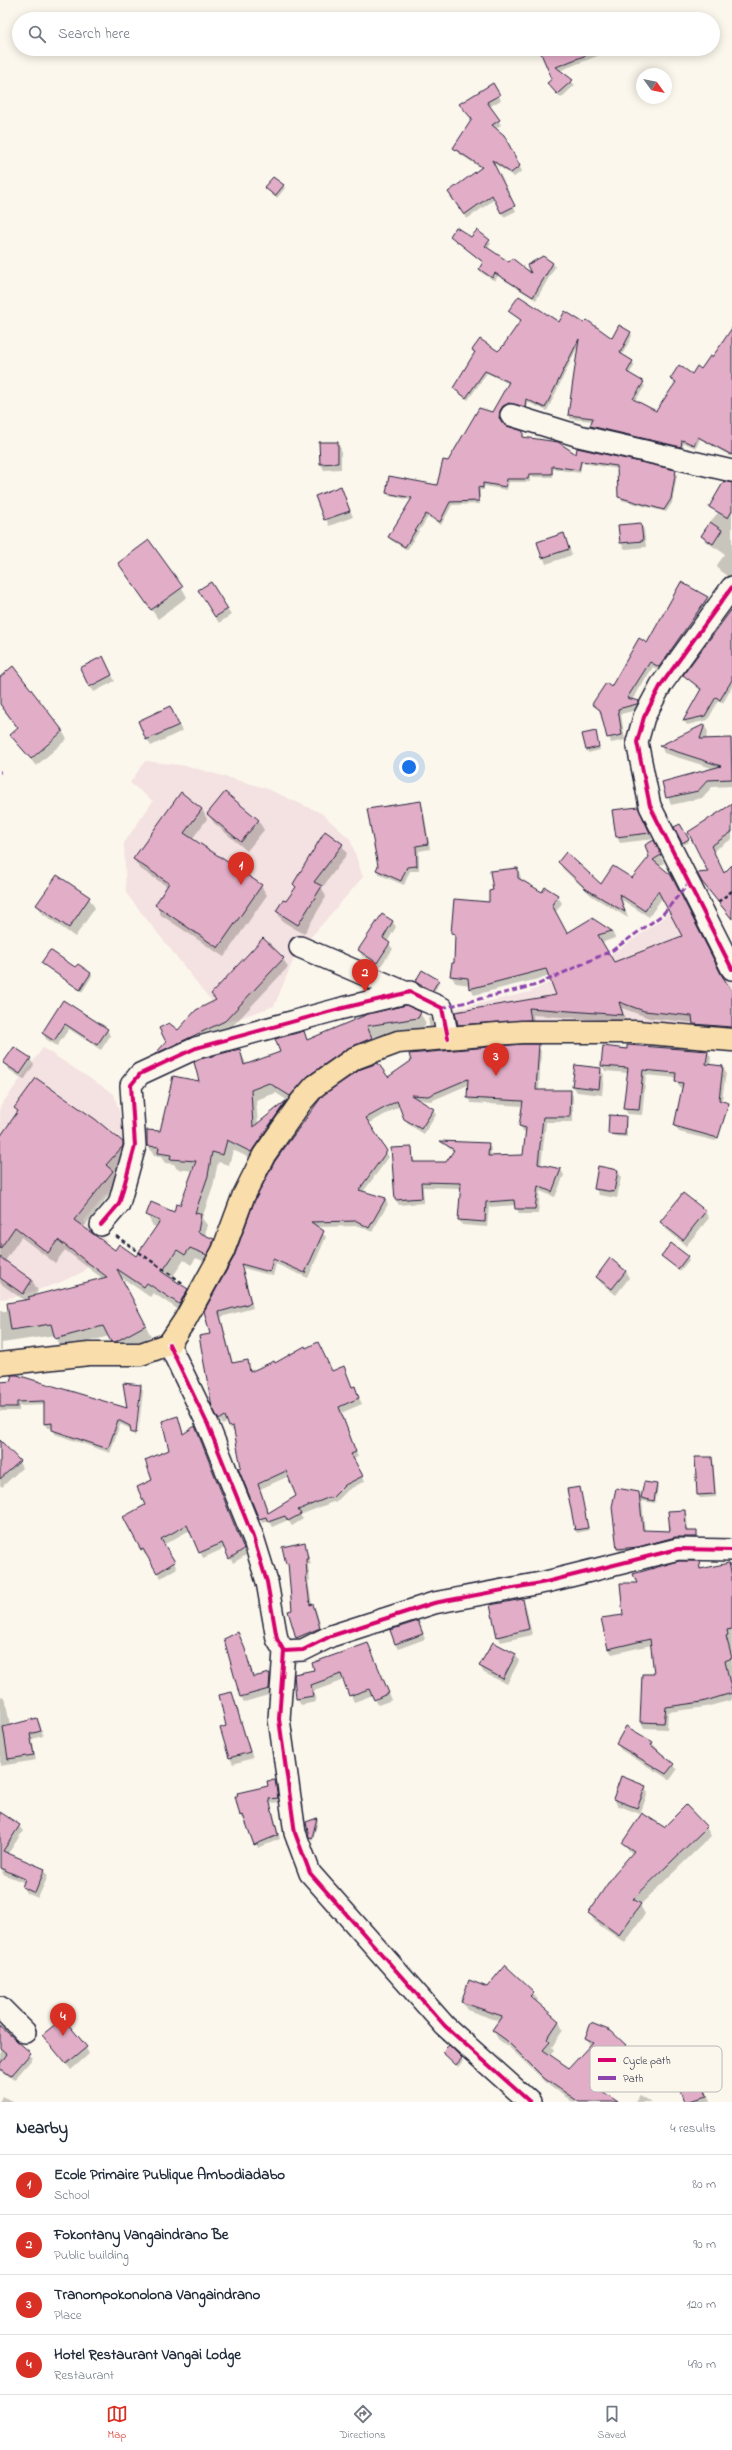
<!DOCTYPE html>
<html lang="en">
<head>
<meta charset="utf-8">
<style>
	:root { --surface:#fff; --page:#f2f2f3; --text:#1f2937; --muted:#747a83; --line:#e0e1e3; --accent:#d93025 }
	body { margin:0; font-family:"Indie Flower",sans-serif; background:var(--page); color:var(--text) }
	.compass { position:absolute; left:636px; top:68px; width:36px; height:36px; border-radius:50%; background:var(--surface); box-shadow:0 2px 10px #0003; rotate:123deg }
	.you { position:absolute; left:409px; top:767px; width:14px; height:14px; margin:-10px; border:3px solid #fff; border-radius:50%; background:#1a73e8; box-shadow:0 0 0 6px #1a73e833 }
	.badge { display:grid; place-items:center; width:26px; height:26px; border-radius:50%; background:var(--accent); color:#fff; font-size:13px; font-weight:700 }
	.pin { position:absolute; translate:-50% -33px; filter:drop-shadow(0 1px 2px #0008) }
	.pin::after { content:''; position:absolute; top:21px; width:14px; height:12px; background:inherit; clip-path:polygon(0 0,100% 0,50% 100%) }
	.list { margin:0; padding:0; list-style:none }
	h2 { display:flex; justify-content:space-between; align-items:center; height:52px; margin:0; padding:0 16px; font-size:17px }
	h2 small { font-size:13px; font-weight:400; color:var(--muted) }
	.list li { display:grid; grid-template-columns:26px 1fr auto; gap:12px; align-items:center; box-sizing:border-box; height:60px; padding:0 16px; border-top:1px solid var(--line) }
	.list b { display:block; font-size:15px; white-space:nowrap }
	.list p { margin:0; font-size:13px; white-space:nowrap; color:var(--muted) }
	.list em { font-size:13px; font-style:normal; color:var(--muted) }
	.icon { flex:none; width:22px; height:22px; fill:none; stroke:currentColor; stroke-width:2; stroke-linecap:round; stroke-linejoin:round }
	.map { position:relative; flex:none; width:732px; height:2102px; overflow:hidden }
	.search { position:absolute; background:var(--surface); box-shadow:0 2px 10px #0003; left:12px; right:12px; top:12px; height:44px; display:flex; align-items:center; gap:10px; box-sizing:border-box; padding:0 14px; border-radius:22px; color:var(--muted); font-size:15px }
	.sheet { height:292px; background:var(--surface) }
	nav { display:flex; justify-content:space-around; align-items:center; box-sizing:border-box; height:56px; border-top:1px solid var(--line); background:var(--surface); font-size:11px; color:var(--muted) }
	nav a { display:grid; justify-items:center; gap:2px }
	nav .on { color:var(--accent) }
	.map>svg:first-child { display:block }
	.built { fill:#f4e1e1 }
	.shadow { fill:#0003; fill-rule:evenodd }
	.building { fill:#e2adc7; stroke:#22223b; fill-rule:evenodd }
	.lines { fill:none; stroke-linecap:round; stroke-linejoin:round }
	.minor-casing { stroke:#22223b; stroke-width:24 }
	.major-casing { stroke:#22223b; stroke-width:25 }
	.path { stroke:#22223b; stroke-width:2.5; stroke-dasharray:4 3; stroke-linecap:butt }
	.minor { stroke:#fbf7ec; stroke-width:21 }
	.major { stroke:#f9deab; stroke-width:22 }
	.quiet { stroke:#8e44ad; stroke-width:3; stroke-dasharray:6 3; stroke-linecap:butt }
	.cycleway-casing { stroke:#fbf7ec; stroke-width:6 }
	.cycleway { stroke:#d6006c; stroke-width:4 }
	.key { fill:#fbf7ec; stroke:#bab7b7; stroke-width:1 }
	.key-label { font-size:11px; fill:#22223b }
</style>
</head>
<body>
<div class="map">
<svg width="732" height="2102" viewBox="0 0 732 2102">
	<rect width="100%" height="100%" fill="#fbf7ec"/>
	<filter id="ink" filterUnits="userSpaceOnUse"><feTurbulence type="fractalNoise" baseFrequency=".025" numOctaves="2"/><feDisplacementMap in="SourceGraphic" scale="8" xChannelSelector="R" yChannelSelector="G"/><feConvolveMatrix kernelMatrix="1 2 1 2 8 2 1 2 1" color-interpolation-filters="sRGB"/></filter>
	<g filter="url(#ink)">
		<!-- built -->
		<path class="built" d="M145,761L187,766L265,788L321,813L350,839L363,877L296,954L274,1006L228,1022L126,893L124,843L153,801L130,783Z
			M688,890L732,975V1038L456,1034L451,1010L530,992L620,949L662,919Z
			M43,1048L114,1094L129,1146L116,1182L84,1221L107,1241L83,1272L56,1284L15,1297L0,1299V1107Z"/>
		<!-- shadow -->
		<path class="shadow" d="M589,14L592,19H573Z
			M543,49H604L605,53L559,71L575,85L561,98L551,87L553,79Z
			M492,85L501,100L489,107L501,125L495,129L506,140L522,171L514,177L492,162L516,211L504,217L495,199L467,219L451,197L482,169L457,152L454,148L473,120L460,104Z
			M283,186L285,188L277,198L265,187Z
			M451,236L489,241L491,244L487,249L534,277L552,263L555,267L536,300L498,276L495,281L482,273L480,269L483,263Z
			M509,311L559,323L612,339L630,332L632,336L622,355L635,365L629,374L645,386L635,401L656,413L676,384L672,379L692,375L701,370L726,339L732,343V457L700,439L696,448L684,443L682,450L593,429L591,426L593,421L571,419L569,415L578,346L547,411L527,402L526,410L501,415V421L507,427L522,432L524,438L577,456L675,471L677,475L672,503L666,512L621,500L618,469L582,463L580,473L553,469V477H530V482H509L507,490L484,486V490H480V504L452,505L441,525L428,517L407,550L391,540L389,537L411,500L389,496L387,493L437,487L448,462L492,413L509,384L487,373L468,400L454,389L475,354L473,350L498,352L503,347L521,321Z
			M337,443L341,449V469L324,470L321,464Z
			M341,488L353,517L329,526L317,496Z
			M732,497V575L730,578L720,571L717,565L725,554L705,541L702,536L709,523Z
			M641,524L644,530L646,547L625,549L621,543L620,526Z
			M564,534L572,555L546,564L538,543Z
			M119,563L182,588L187,597L158,619Z
			M203,597L227,609L231,615L219,623Z
			M707,597L710,603L662,672L653,667L632,700L638,701L642,707L640,709L621,714L625,740L611,743L602,713L593,704L611,688L647,644Z
			M732,634V687L723,703L718,701L708,720L687,725L684,721L701,691L684,675Z
			M106,664L115,681L94,692L90,686Z
			M0,678L62,731L67,739L36,766L11,735L18,729L0,705Z
			M170,707L182,731L151,746L147,739Z
			M704,725L708,732L706,740L732,739V786L712,787L702,798L671,805L663,782L715,769L664,753L661,746Z
			M595,732L600,750L588,753L583,734Z
			M420,802L423,807L430,849L419,851V871H410L404,885L380,875L377,870Z
			M732,805V839L713,851L724,874L732,867V919L702,881L709,873L690,832Z
			M202,809L207,819L192,839L261,886L267,895L224,957L161,915L156,905L168,887L139,868L134,859Z
			M614,811L641,814L653,839L620,843L617,837Z
			M208,814L258,820L264,830L247,851L214,823Z
			M679,825L689,842L684,845L675,827Z
			M342,845L347,854L322,888L326,897L304,934L282,921L277,911L297,889L294,884Z
			M657,848L664,863L659,866L732,992V1034L698,1031L694,1023L649,1018L622,1008L626,1022L533,1015L535,1027L463,1032L459,1024L557,996L550,976L474,995L470,985L456,983L451,976L455,964L456,939L452,933L490,903L494,891L518,869L522,881L542,894L546,889L557,896L562,903L555,913L567,934L592,919L612,931L615,938L601,943L613,963L683,936L662,898L649,917L622,900L628,918L592,896L563,869L559,862L602,886L632,880Z
			M89,898L95,908L75,937L43,914L37,905Z
			M382,916L393,922L396,927L387,942L393,949L380,967L362,956L359,950Z
			M283,959L288,967L230,1029L161,1061L157,1054L178,1031L216,1001L212,994Z
			M42,963L75,969L91,973L92,976L82,992Z
			M438,980L439,983L435,991L417,982Z
			M64,1001L107,1029L110,1036L101,1050L69,1029L57,1046L46,1039L43,1033Z
			M420,1013L426,1023L423,1028L372,1037L377,1049L296,1106L276,1093L256,1100L258,1124L287,1101L293,1111L258,1162L233,1150L229,1165L218,1162L213,1187L202,1218L207,1225L205,1236L213,1240L220,1250L213,1265L196,1258L191,1265L184,1260L171,1279L187,1290L193,1301L185,1314L153,1293L150,1297L121,1277L151,1336L122,1352H118L109,1336L62,1349L55,1335L2,1343V1350H0V1311H9L25,1301L0,1283V1138L18,1112L16,1108L122,1142L128,1157L114,1174L119,1182L83,1228L115,1251L136,1257L157,1227L153,1226L147,1215L175,1213L181,1206L194,1171L177,1169L174,1164L165,1163L161,1157L154,1156L148,1145L161,1132L200,1082L239,1050L247,1065L281,1052L303,1032L308,1041L368,1015ZM21,1237L55,1263L65,1250L103,1279L34,1297L38,1291L32,1280L5,1261Z
			M428,1018H431L434,1029L430,1030Z
			M538,1046L541,1051L539,1091H570L573,1096V1122H546L541,1166L561,1170L564,1175L555,1197L540,1191L538,1214H519L516,1205L489,1207L487,1227L462,1225L459,1220L461,1188L423,1187L424,1203L399,1205L396,1200L393,1149L411,1148L415,1163H446L454,1152L442,1142L488,1144L491,1149V1157L524,1156L526,1132L523,1131L520,1126L523,1106L471,1103L468,1098V1085L431,1101L418,1100L433,1110L436,1115L424,1134L408,1124L400,1106L368,1124L389,1157L363,1192L385,1199L388,1204L372,1232L360,1226L317,1227L326,1237L308,1278L276,1264L273,1276L243,1268L253,1308L221,1317L233,1364L247,1361L252,1373L275,1364L332,1372L352,1388L354,1387L362,1404L341,1413L358,1457L353,1459L365,1481L348,1490L335,1503L333,1502L300,1515L303,1519L292,1526L288,1520L272,1527L269,1521L262,1523L243,1467L235,1431L233,1432L228,1421L223,1425L213,1406L212,1335L235,1257L387,1078ZM289,1476L297,1496L269,1513L260,1489Z
			M627,1050L708,1052L711,1057L710,1065L723,1067L726,1073L716,1141L679,1132L675,1126L683,1088L679,1087L676,1078L646,1075L642,1115L628,1114L624,1108L628,1073L605,1071L602,1065Z
			M30,1059L34,1065L24,1080L8,1069L4,1063Z
			M575,1066L600,1069L604,1075L602,1095L577,1092L573,1086Z
			M626,1117L627,1137L611,1136L609,1134Z
			M618,1170L621,1177L617,1198L599,1195L595,1188Z
			M705,1212L709,1218L686,1246L665,1228L661,1222Z
			M662,1256L687,1257L689,1260L680,1271Z
			M626,1271L629,1278L616,1295L601,1283L597,1277Z
			M39,1380L41,1383L128,1410L140,1386L143,1390L138,1437L141,1388H139L135,1437L131,1429L120,1424L110,1453L55,1434L53,1428H48L45,1424V1405L19,1406V1411H0V1383Z
			M178,1417L184,1434L195,1427L198,1433L246,1555L233,1563L225,1548L203,1558L190,1530L163,1545L177,1568L161,1578L147,1554L145,1555L125,1517L147,1506L153,1480L171,1450Z
			M0,1447L19,1462L22,1468L2,1487L0,1485Z
			M696,1458H711L713,1460L716,1497L700,1498L698,1495Z
			M645,1483L657,1485L658,1488L655,1503L642,1501L645,1531L671,1532L684,1511L687,1515L688,1532H696L699,1542L620,1553L618,1549L639,1493L642,1498Z
			M579,1488L589,1530L577,1533L576,1530Z
			M304,1543L311,1564L308,1565L310,1581L308,1580L312,1605L316,1610L323,1634L300,1643L290,1611L293,1610L289,1568L287,1563Z
			M698,1562L702,1570L729,1564L732,1569V1700L706,1707L668,1712L667,1729L644,1728L641,1722L655,1675L651,1645L612,1654L608,1648L638,1584Z
			M522,1600L526,1606L532,1635L501,1642L498,1636Z
			M420,1627L425,1639L398,1649L395,1644Z
			M240,1639L254,1677L270,1674L273,1679L272,1694L244,1702L241,1697L225,1640Z
			M493,1643L516,1655L519,1661L507,1684L484,1673L480,1666Z
			M368,1644L392,1700L378,1705L373,1695L354,1702L344,1680L314,1691L316,1702L301,1705L297,1699L295,1675L316,1671Z
			M231,1693L253,1758L233,1764L230,1758L227,1727Z
			M3,1696L6,1702L10,1726L37,1719L40,1724L43,1736L32,1739L36,1760L0,1766V1697Z
			M652,1743L677,1770L670,1780L621,1750L617,1744Z
			M275,1781L280,1802L271,1803L280,1839L258,1848L245,1819H243L241,1815Z
			M645,1787L648,1793L640,1814L617,1805L614,1799Z
			M0,1813L19,1826L23,1831L8,1854L44,1870L48,1876L38,1898L26,1893L23,1887L25,1883L3,1874L0,1868L6,1852L0,1849Z
			M317,1819L318,1821L313,1840L310,1837Z
			M706,1827L711,1836L640,1905L645,1914L625,1943L595,1922L590,1914L633,1855L623,1843L664,1828Z
			M487,1988L533,1992L538,2000L536,2003L559,2022L563,2030L552,2047L554,2051L549,2056L570,2070L590,2046L586,2038L625,2045L630,2054L598,2090L616,2102H573L551,2087L511,2049L498,2039L493,2030L499,2021L467,2010L462,2002Z
			M0,2027L33,2058L14,2080L0,2070Z
			M44,2035L86,2048L89,2054L71,2070Z
			M444,2052L461,2058L463,2061L458,2067Z
			M693,2052L697,2059L710,2102H686L673,2059Z
			M640,2095L651,2102H635Z
			M3,2096L13,2102H0Z"/>
		<!-- building -->
		<path class="building" d="M539,49H599V50L556,67L573,80L557,94L547,83L552,79Z
			M493,83L500,95L487,102L500,120L492,125L504,135L520,166L511,173L492,160L515,206L501,213L492,195L464,215L448,192L482,167L453,148L472,119L459,104Z
			M273,177L284,185L275,196L264,187Z
			M456,227L471,237L477,230L490,240L485,246L509,262L512,258L531,273L527,265L543,256L553,263L533,297L495,273L492,278L479,269L483,262L450,236Z
			M519,296L559,322L565,311L584,323L587,320L612,338L619,325L631,332L620,353L633,361L627,372L644,382L633,399L656,411L676,382L670,379L679,365L692,374L697,366L701,369L710,356L712,357L718,349L732,328V455L698,437L694,445L682,440L681,447L590,426L593,418L568,415L579,339L545,408L526,399L525,407L509,403L503,406L500,411L499,418L507,426L523,431V437L558,442L576,454L577,448L676,470L671,499L664,510L618,497L617,466L581,461L579,470L552,466V474H529L528,479H507L506,487L483,483V488L478,487L479,501L450,502L440,522L426,514L405,547L388,537L412,498L386,493L389,476L437,485L443,460L448,461L479,408L492,412L509,382L485,371L466,398L453,388L475,352L472,350L480,339L498,351L503,346L521,320L508,311Z
			M319,442H338V463L320,464Z
			M724,481L732,483V511L728,518L709,507Z
			M341,486L350,511L324,520L315,496Z
			M710,522L722,530L713,544L701,536Z
			M641,523L643,541L620,543L618,525Z
			M564,533L569,549L542,558L537,542Z
			M149,540L183,587L151,610L118,563Z
			M211,582L228,609L215,617L198,590Z
			M681,582L708,597L659,667L650,662L627,698L639,701L637,704L618,709L622,735L607,738L600,710L592,704L606,683L611,687L639,638L647,643Z
			M732,609V680L720,700L716,697L705,716L683,721L701,689L683,675Z
			M103,656L112,675L89,687L80,668Z
			M13,666L63,731L31,759L10,735L18,728L0,704V677Z
			M170,706L179,725L146,740L138,721Z
			M705,724L700,739L731,738L732,779L708,780L698,791L666,798L662,782L721,766L659,746Z
			M596,731L599,747L586,750L582,734Z
			M181,792L202,809L184,833L262,885L218,948L155,905L169,883L133,859Z
			M225,792L259,820L241,842L207,814Z
			M421,801L428,844L416,846L417,866L407,867L401,881L376,870L378,866L367,809Z
			M732,804V832L711,846L724,873L732,865V919L702,882L697,873L708,872L688,832Z
			M638,807L650,833L616,837L612,810Z
			M680,824L689,839L682,843L674,827Z
			M325,831L343,844L314,882L322,886L298,925L276,911L283,900L286,901L296,887L293,884Z
			M654,840L661,855L653,860L671,875L721,974L732,991V1027L693,1024L692,1016L644,1011L619,1002L623,1015L529,1008L531,1020L458,1025L455,1012L556,995L546,969L469,989L468,978L450,976L452,963H454L455,934L451,933L454,899L489,902V891L493,890L490,871L518,868V878L542,892L545,887L558,895L552,905L567,933L592,918L612,931L598,935L614,962L682,936L658,891L645,911L619,894L625,912L586,889L558,862L566,852L601,884L613,866L632,878L649,857L645,845Z
			M57,875L90,897L69,928L36,905Z
			M382,914L393,921L383,938L390,943L377,963L358,950Z
			M263,938L284,958L225,1021L155,1054L166,1042L159,1028L169,1023L178,1030L196,1010L216,1000L211,994Z
			M50,950L75,967L78,964L91,973L80,990L41,963Z
			M422,970L439,980L432,991L415,982Z
			M63,1000L108,1029L97,1045L65,1024L54,1041L42,1033Z
			M406,1005L421,1012L418,1018L367,1026L372,1038L348,1048L308,1076L290,1096L269,1083L251,1090L253,1127L287,1100L251,1152L227,1140L223,1155L212,1152L208,1176L195,1213L201,1214L198,1232L214,1239L212,1246L207,1255L190,1248L185,1255L177,1250L162,1272L188,1289L179,1304L147,1283L144,1287L117,1269L146,1325L115,1342H111L103,1326L55,1339L51,1324L11,1330L7,1303L30,1299L28,1297L107,1277L58,1240L48,1253L15,1227L0,1249V1137L18,1111L14,1108L36,1078L95,1119L123,1142V1146L106,1165L113,1171L74,1220L115,1250L119,1244L136,1256L160,1221L146,1215L151,1202L174,1212L176,1204L180,1205L196,1161L170,1159L171,1155L158,1153L159,1147L147,1146V1130L160,1131L173,1076L199,1081L194,1062L200,1059L240,1049L244,1065L280,1052L275,1039L304,1031L307,1040L368,1014Z
			M522,1044H539L536,1090H571L570,1117H543L538,1164L561,1169L552,1192L538,1186L535,1209H515L514,1200L486,1202L485,1222L458,1220L461,1183L421,1182L422,1198L395,1200L391,1148L412,1147L413,1162H446L454,1150L440,1141L489,1143L488,1156L523,1155L526,1128L519,1126L523,1101L467,1098L468,1079L428,1096L411,1095L434,1109L421,1129L404,1119L397,1101L366,1118L387,1151L359,1190L386,1198L369,1228L357,1221L311,1222L324,1231L305,1273L273,1259L270,1272L241,1264L251,1303L219,1312L232,1363L248,1360L250,1372L274,1361L275,1363L305,1346L306,1348L318,1342L332,1371L344,1366L352,1387L355,1386L359,1398L339,1407L356,1452L351,1454L363,1476L345,1485L331,1499L330,1497L298,1510L301,1514L288,1521L285,1516L268,1522L266,1517L259,1519L238,1468L241,1467L233,1426L229,1427L225,1416L219,1420L212,1407L199,1336L210,1334L204,1311L234,1257L254,1202L275,1161L323,1095L361,1069L378,1063L388,1077L411,1061L409,1054ZM286,1471L296,1496L268,1513L258,1484Z
			M627,1045L708,1051L706,1064L723,1066L719,1100L729,1103L718,1138L674,1126L683,1083L675,1082L676,1073L643,1070L639,1110L623,1109L628,1068L601,1066L603,1046L627,1049Z
			M14,1047L31,1058L20,1074L3,1063Z
			M575,1065L601,1068L599,1089L572,1086Z
			M609,1115L626,1116L625,1135L608,1134Z
			M598,1166L618,1170L614,1192L594,1189Z
			M683,1193L706,1211L683,1240L660,1222Z
			M671,1243L688,1256L678,1269L661,1256Z
			M0,1257L32,1280L23,1294L0,1278Z
			M610,1258L626,1271L612,1289L596,1277Z
			M11,1375H17L127,1408L123,1383L141,1385L136,1433H131L130,1426L118,1420L108,1449L52,1430V1423L44,1424V1401L17,1402V1407H0V1382L12,1381Z
			M178,1416L183,1434L195,1426L244,1549L229,1559L222,1543L199,1553L187,1525L161,1539L175,1562L157,1573L143,1549L141,1550L123,1517L145,1505L137,1487L152,1480L145,1460L169,1450L162,1421Z
			M0,1440L20,1461L0,1479Z
			M695,1457H712L715,1494L697,1495Z
			M644,1482L657,1484L654,1501L641,1498Z
			M580,1487L588,1528L575,1530L567,1489Z
			M616,1488L639,1492L643,1530L670,1531L668,1511L685,1510L686,1531H697V1537H675L638,1547L617,1549L612,1507Z
			M305,1542L308,1559H306L307,1576L306,1575L310,1605L313,1604L320,1628L296,1638L288,1611L292,1610L288,1563L286,1564L282,1547Z
			M679,1561H699L700,1569L729,1563L732,1576V1629L727,1630L728,1635L726,1636L732,1658L725,1661L732,1693L702,1702L666,1707L664,1723L640,1722L642,1674H654L650,1639L608,1649L601,1618L623,1615L620,1583H637L633,1574Z
			M523,1599L529,1629L497,1637L490,1605Z
			M418,1621L423,1634L395,1644L390,1630Z
			M238,1632L245,1649L253,1677L270,1673L269,1689L240,1697L224,1639Z
			M493,1642L516,1654L503,1679L479,1666Z
			M368,1643L389,1693L374,1700L369,1689L349,1696L341,1674L311,1685L313,1696L296,1699L294,1674L314,1670L312,1663Z
			M232,1692L250,1752L229,1758L220,1728L226,1726L219,1695Z
			M37,1718L41,1731L30,1734L34,1755L8,1759L3,1727Z
			M626,1726L653,1742L651,1745L674,1764L666,1774L616,1744Z
			M621,1776L646,1786L637,1808L613,1799Z
			M275,1780L278,1798L269,1799L278,1835L254,1845L243,1815L240,1816L235,1796H238L237,1793L268,1786L267,1781Z
			M686,1805L707,1827L633,1899L641,1904L619,1935L588,1913L614,1874L634,1851L622,1843L642,1813L664,1827Z
			M0,1812L20,1825L3,1851L45,1869L35,1893L22,1887L25,1879L0,1868Z
			M317,1818L312,1838L309,1837L306,1822Z
			M505,1965L534,1992L530,1996L559,2021L547,2039L550,2042L543,2050L569,2068L593,2042L585,2038L591,2023L611,2031L626,2045L592,2084L618,2102H579L545,2079L506,2040L492,2030L502,2016L461,2002L469,1980L487,1987Z
			M63,2018L87,2047L66,2064L42,2035Z
			M0,2026L31,2053L11,2076L0,2068V2064L7,2054L0,2048Z
			M449,2045L462,2058L456,2065L442,2052Z
			M693,2051L707,2096L685,2102L671,2058Z"/>
		<g class="lines">
			<!-- minor casing -->
			<g class="minor-casing">
				<path id="minor" d="M511,415L579,436L732,471
					M732,587L661,685L644,717L637,742L650,806L732,969
					M300,947L442,1008L448,1038
					M101,1225L119,1204L135,1146L131,1085L140,1074L196,1048L339,1009L410,992
					M169,1344L208,1425L253,1537L267,1582L277,1639L284,1651L303,1650L331,1636L434,1603L546,1582L678,1549L732,1550
					M284,1651L279,1719L295,1833L310,1873L445,2026L530,2102
					M0,2007L25,2032"/>
			</g>
			<!-- major casing -->
			<g class="major-casing">
				<path id="major" d="M0,1364L89,1354H141L169,1344L185,1320L223,1251L243,1197L264,1155L301,1102L315,1086L355,1058L398,1042L522,1032H636L732,1040"/>
			</g>
			<!-- path -->
			<path class="path" d="M718,902L732,891
				M116,1236L184,1284"/>
			<!-- minor -->
			<use href="#minor" class="minor"/>
			<!-- major -->
			<use href="#major" class="major"/>
			<!-- quiet -->
			<path class="quiet" d="M0,772H1
				M442,1008L537,985L613,950L662,915L688,884"/>
			<!-- cycleway casing -->
			<g class="cycleway-casing">
				<path id="cycleway" d="M732,587L661,685L644,717L637,742L650,806L732,969
					M101,1225L119,1204L135,1146L131,1085L140,1074L196,1048L339,1009L410,992L442,1008L448,1038
					M169,1344L208,1425L253,1537L267,1582L277,1639L284,1651L303,1650L331,1636L434,1603L546,1582L678,1549L732,1550
					M284,1651L279,1719L295,1833L310,1873L445,2026L530,2102"/>
			</g>
			<!-- cycleway -->
			<use href="#cycleway" class="cycleway"/>
		</g>
	</g>
	<!-- legend -->
	<rect x="590" y="2046" width="132" height="46" rx="6" class="key"/>
	<rect x="598" y="2058" width="18" height="4" fill="#d6006c"/>
	<rect x="598" y="2076" width="18" height="4" fill="#8e44ad"/>
	<g class="key-label">
		<text x="623" y="2064">Cycle path</text>
		<text x="623" y="2082">Path</text>
	</g>
</svg>
<svg class="compass" viewBox="-18 -18 36 36"><path d="M0-13l5 13h-10z" fill="#e53935"/><path d="M0 13l5-13h-10z" fill="#747a83"/></svg>
<div class="you"></div>
<div class="pin badge" style="left:241px;top:885px">1</div>
<div class="pin badge" style="left:365px;top:992px">2</div>
<div class="pin badge" style="left:496px;top:1076px">3</div>
<div class="pin badge" style="left:63px;top:2036px">4</div>
<div class="search"><svg class="icon" aria-label="search" viewBox="0 0 24 24"><circle cx="10" cy="10" r="6"/><path d="M15 15l6 6"/></svg>Search here</div>
</div>
<section class="sheet">
<h2>Nearby<small>4 results</small></h2>
<ul class="list">
<li><span class="badge">1</span><div><b>Ecole Primaire Publique Ambodiadabo</b><p>School</p></div><em>80 m</em></li>
<li><span class="badge">2</span><div><b>Fokontany Vangaindrano Be</b><p>Public building</p></div><em>90 m</em></li>
<li><span class="badge">3</span><div><b>Tranompokonolona Vangaindrano</b><p>Place</p></div><em>120 m</em></li>
<li><span class="badge">4</span><div><b>Hotel Restaurant Vangai Lodge</b><p>Restaurant</p></div><em>490 m</em></li>
</ul>
</section>
<nav>
<a class="on"><svg class="icon" aria-label="map" viewBox="0 0 24 24"><path d="M3 6l6-2 6 2 6-2v14l-6 2-6-2-6 2zM9 4v14M15 6v14"/></svg>Map</a>
<a><svg class="icon" aria-label="directions" viewBox="0 0 24 24"><path d="M12 3l9 9-9 9-9-9zM9 14v-3h6M13 9l2 2-2 2"/></svg>Directions</a>
<a><svg class="icon" aria-label="saved" viewBox="0 0 24 24"><path d="M7 4h10v16l-5-4-5 4z"/></svg>Saved</a>
</nav>
</body>
</html>
